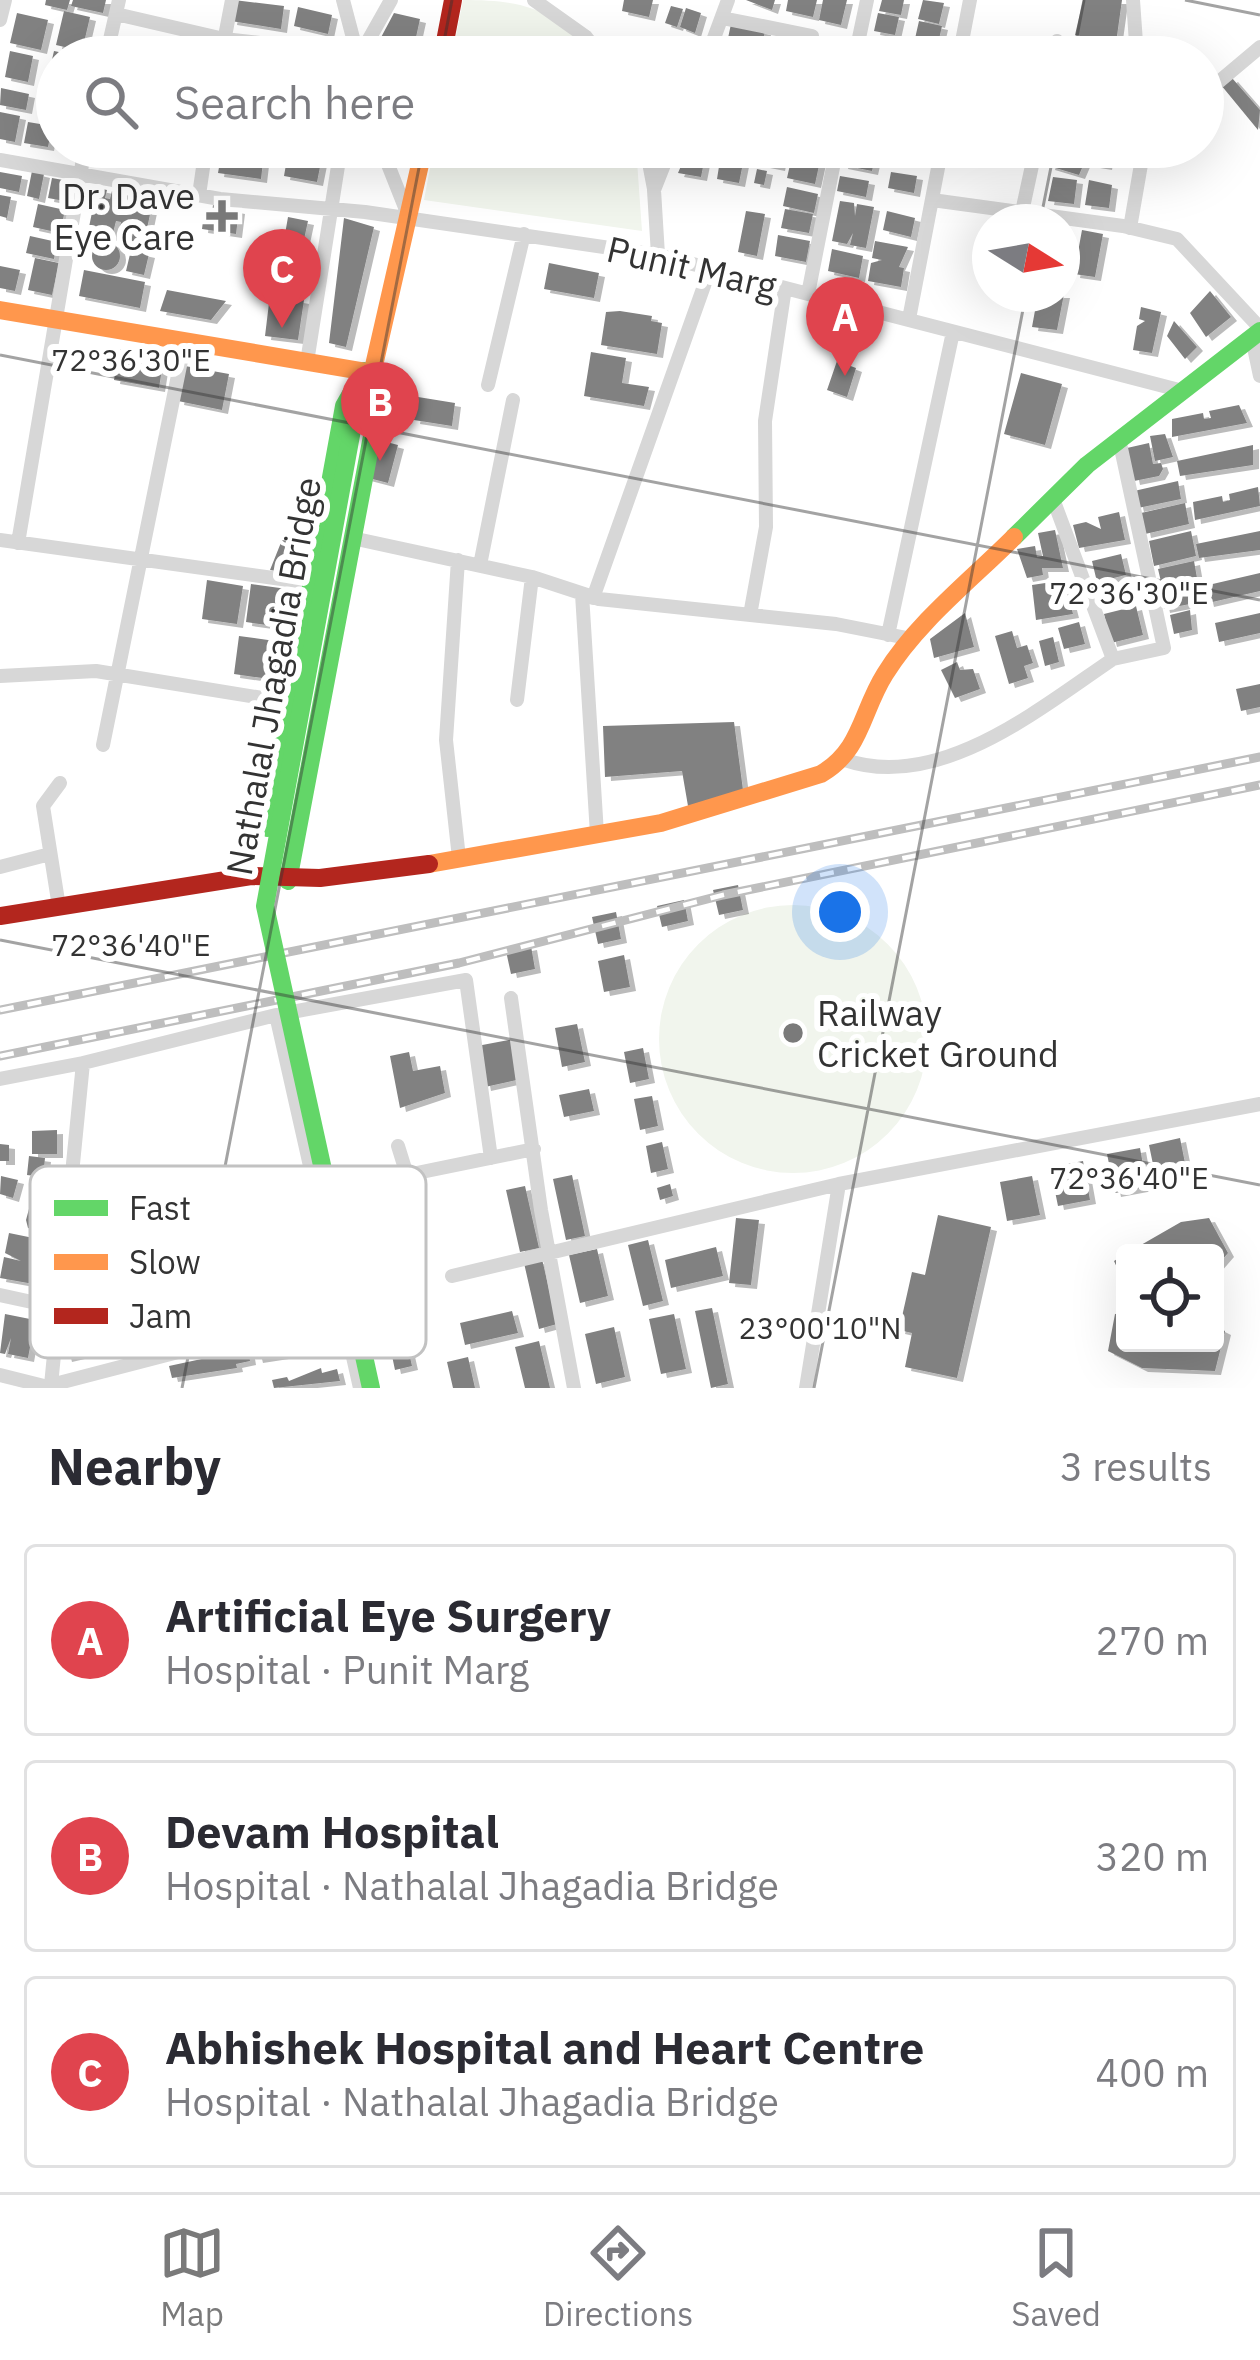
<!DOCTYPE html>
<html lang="en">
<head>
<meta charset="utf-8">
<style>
	:root { --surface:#fff; --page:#f2f2f3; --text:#2b2b33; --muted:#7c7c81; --line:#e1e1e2; --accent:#7a7a7a }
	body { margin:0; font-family:"IBM Plex Sans",sans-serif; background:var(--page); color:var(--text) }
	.controls { position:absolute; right:36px; bottom:36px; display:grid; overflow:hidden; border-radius:12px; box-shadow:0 12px 48px #0002 }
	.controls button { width:108px; height:108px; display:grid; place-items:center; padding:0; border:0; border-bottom:3px solid var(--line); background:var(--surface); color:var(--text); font:60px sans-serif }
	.compass { position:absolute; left:972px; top:204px; width:108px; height:108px; border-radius:50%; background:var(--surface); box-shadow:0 12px 48px #0002; rotate:101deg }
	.you { position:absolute; left:840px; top:912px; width:42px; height:42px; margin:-30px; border:9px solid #fff; border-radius:50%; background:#1a73e8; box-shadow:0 0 0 18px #1a73e833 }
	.badge { display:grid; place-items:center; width:78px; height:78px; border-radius:50%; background:var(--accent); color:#fff; font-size:39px; font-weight:700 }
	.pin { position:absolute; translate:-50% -99px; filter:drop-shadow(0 3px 6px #0008) }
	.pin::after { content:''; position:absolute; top:63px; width:42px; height:36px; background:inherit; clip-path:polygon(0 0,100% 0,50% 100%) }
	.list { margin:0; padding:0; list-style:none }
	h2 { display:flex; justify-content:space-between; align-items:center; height:156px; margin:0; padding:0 48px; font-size:51px }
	h2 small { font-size:39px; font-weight:400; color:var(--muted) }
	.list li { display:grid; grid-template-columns:78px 1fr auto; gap:36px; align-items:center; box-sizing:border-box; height:192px; margin:0 24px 24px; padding:0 24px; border:3px solid var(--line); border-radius:12px }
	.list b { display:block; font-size:45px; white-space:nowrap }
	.list p { margin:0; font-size:39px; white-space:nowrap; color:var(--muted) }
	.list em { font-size:39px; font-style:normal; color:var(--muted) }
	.icon { flex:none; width:66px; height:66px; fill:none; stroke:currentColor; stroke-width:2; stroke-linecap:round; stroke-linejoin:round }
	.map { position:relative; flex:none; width:1260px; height:1388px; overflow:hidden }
	.search { position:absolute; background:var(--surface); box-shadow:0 12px 48px #0002; left:36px; right:36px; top:36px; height:132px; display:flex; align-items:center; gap:30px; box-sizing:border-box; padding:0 42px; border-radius:66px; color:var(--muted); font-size:45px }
	.sheet { height:804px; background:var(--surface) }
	nav { display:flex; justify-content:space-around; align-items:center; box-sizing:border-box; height:168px; border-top:3px solid var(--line); background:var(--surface); font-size:33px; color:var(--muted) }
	nav a { display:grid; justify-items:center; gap:6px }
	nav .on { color:var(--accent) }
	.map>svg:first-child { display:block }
	.green { fill:#f1f5ed }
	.building { fill:#818181; filter:url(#shadow) }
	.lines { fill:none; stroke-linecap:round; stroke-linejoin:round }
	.street { stroke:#d7d7d7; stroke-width:14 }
	.fast { stroke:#63d668; stroke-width:18 }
	.slow { stroke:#ff974d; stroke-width:18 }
	.jam { stroke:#b3261e; stroke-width:18 }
	.rail-casing { stroke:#bebebe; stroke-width:9 }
	.rail { stroke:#fff; stroke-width:4.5; stroke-dasharray:14; stroke-linecap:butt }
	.fast-bridge { stroke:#63d668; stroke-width:18 }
	.ticks { fill:none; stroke:#333; stroke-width:3; stroke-opacity:0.45 }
	.poi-dot { fill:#7a7a7a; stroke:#fff; stroke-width:4.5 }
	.labels { text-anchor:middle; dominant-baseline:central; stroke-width:12; stroke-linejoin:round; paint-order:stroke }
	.poi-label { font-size:36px; fill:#333; stroke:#fff; text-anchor:end }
	.street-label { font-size:36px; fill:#333; stroke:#fff }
	.key { fill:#fff; stroke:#c2c2c2; stroke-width:3 }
	.key-label { font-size:33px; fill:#333 }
	.ticks-label { font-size:30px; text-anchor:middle; fill:#333; stroke:#fff; stroke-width:12; stroke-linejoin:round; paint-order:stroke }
</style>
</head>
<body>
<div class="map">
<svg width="1260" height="1388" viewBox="0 0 1260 1388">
	<defs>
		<filter id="shadow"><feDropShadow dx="6" dy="4" stdDeviation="0" flood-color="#0004"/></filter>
	</defs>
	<rect width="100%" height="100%" fill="#fff"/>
	<!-- green -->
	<path class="green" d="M463,0C523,0 555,8 594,57H452Z
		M434,147H636L642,231L424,200Z
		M659 1039a134 134 0 1 1 268 0a134 134 0 1 1-268 0Z"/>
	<!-- building -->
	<path class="building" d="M46,0H70L67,10L45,5Z
		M73,0H106L103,13L71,6Z
		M234,0L284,6L281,29L231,21Z
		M624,0H653L649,17L622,11Z
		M746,0H775L772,10Z
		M788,0H817L813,17L786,11Z
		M823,0H847L841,25L819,20Z
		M882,0H904L901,15L879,11Z
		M923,0L944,3L939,24L918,19Z
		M1083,0H1122L1116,43L1075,35Z
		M671,6L683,9L677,27L665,23Z
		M298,7L332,15L328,34L294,26Z
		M686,8L701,13L695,33L680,27Z
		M64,11L90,17L82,51L56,45Z
		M17,13L48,20L41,50L10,43Z
		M394,13L420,19L413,51L378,43Z
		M878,13L899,17L895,35L874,31Z
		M919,21L942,26L937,48L914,43Z
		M731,24L765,31L760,57H724Z
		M821,36L843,40L839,57H817Z
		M771,38L803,44L800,57H767Z
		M664,39L689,47L685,57H658Z
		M1070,40L1104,47L1102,57H1068Z
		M875,43L901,49L899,57H872Z
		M10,51L33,56L28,82L5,77Z
		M54,51L73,55L57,57V83L47,81Z
		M1232,78L1260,110L1258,130L1221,85Z
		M1,88L29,94L26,110L0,105Z
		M0,112L20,116L15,142L0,139Z
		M28,122L52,126L48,147L24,143Z
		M165,147H182L179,161L162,157Z
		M222,147H266L264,158L257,157L263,162L261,179L218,173L221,156L240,160L221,153Z
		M289,147H324L317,182L284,176Z
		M689,147H707L701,177L678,173Z
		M762,147L783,148L779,167L759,163Z
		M794,147H823L815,184L787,178Z
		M1054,147L1088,154L1079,175L1049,166Z
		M1096,147H1109L1106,166L1094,164Z
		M845,152L875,158L872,171L842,165Z
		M721,154L744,158L739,183L717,179Z
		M757,169L767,171L764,185L754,183Z
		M32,171L44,174L39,199L27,196Z
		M0,172L22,176L19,192L0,188Z
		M891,172L917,176L914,193L888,188Z
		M840,176L869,181L866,197L837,191Z
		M1053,177L1077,180L1074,204L1048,201Z
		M52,178L74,182L70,202L48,198Z
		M1089,180L1112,185L1109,208L1085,205Z
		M787,187L818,194L814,213L783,206Z
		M97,188L107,190L105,198L110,199L112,191L121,193L119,204L125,205L127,195L139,204L141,197L153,200L144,243L131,241L133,233L128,232L126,240L117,238L121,222L116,221L112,237L104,235L106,227L100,226L99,234L88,232Z
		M0,195L11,197L7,218L0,216Z
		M840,201L854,203L855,216L857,204L874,207L866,248L850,245L853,233L847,244L832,241Z
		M38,204L65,210L60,233L33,227Z
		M213,205L239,210L236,234L202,229L204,213L212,214Z
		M785,209L813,214L809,233L781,228Z
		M746,211L765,214L757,256L738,252Z
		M887,211L915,218L911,237L883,230Z
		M288,217L308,221L303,244L284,240Z
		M344,218L374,227L346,347L329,343Z
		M1082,230L1103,234L1095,277L1074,274Z
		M778,235L810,241L806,262L775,256Z
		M30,236L57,242L54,259L26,253Z
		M875,241L908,247L899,267L904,268L901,287L868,281L871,263L882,260L872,258Z
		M92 256a14 14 0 1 1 28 0a14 14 0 1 1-28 0Z
		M832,249L863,256L859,278L828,271Z
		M131,250L149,254L144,275L126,271Z
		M35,258L59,263L52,295L28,290Z
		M549,263L599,273L594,298L544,289Z
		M0,266L20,270L15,291L0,288Z
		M84,270L145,282L140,308L79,296Z
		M167,290L226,301L211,320L160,311Z
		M1210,291L1231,317L1206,337L1190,313Z
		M1038,294H1064L1057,330L1032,327Z
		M270,295L304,300L298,340L265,336Z
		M1141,307L1161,312L1152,353L1133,350L1137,326L1145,321L1139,319Z
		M620,311L652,316L651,321L662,323L657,354L601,345L606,312Z
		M1174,321L1197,347L1185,359L1167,336Z
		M119,349L164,356L159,388L114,380Z
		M591,352L626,358L622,383L649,387L644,406L584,396Z
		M837,361L856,368L847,397L827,390Z
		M185,366L229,374L222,410L178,401Z
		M1021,373L1062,384L1045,445L1004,434Z
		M418,397L455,403L452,426L414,420Z
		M1239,405L1247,423L1172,437V419L1203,413L1204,419L1211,418L1209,411Z
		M1165,434L1173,457L1155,461L1150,436Z
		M375,439L398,445L388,483L365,477Z
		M1149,443L1153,464L1161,463L1163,469L1159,476L1134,481L1127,448Z
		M1253,445V465L1180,476L1177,461Z
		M1178,481L1181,499L1138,508L1134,491Z
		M1258,487L1260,506L1195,520L1193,502L1222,496L1223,502L1230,500L1229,494Z
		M1185,503L1189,524L1145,534L1141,513Z
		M1119,512L1125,540L1079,548L1073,525L1086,522L1101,529L1098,517Z
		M1055,530L1063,568H1042L1043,575L1027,578L1017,549L1035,546L1037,557L1043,556L1038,533Z
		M1191,531L1196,556L1154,566L1149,541Z
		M1260,531V550L1199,558L1196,544Z
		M282,540L313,545L310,577L270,570Z
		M1121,554L1126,575L1097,582L1092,561Z
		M1194,561L1197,578L1162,586L1158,569Z
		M1260,573V591L1208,603L1204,586Z
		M207,580L243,586L237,624L202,619Z
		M1052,582L1054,599L1059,598L1056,585L1065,583L1073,614L1036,620L1032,585Z
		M251,584L287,589L281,627L246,622Z
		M1190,587V604L1164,609L1161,593Z
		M1136,606L1143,635L1111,643L1104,614Z
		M1190,610L1192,630L1174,634L1170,615Z
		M965,613L974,647L934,658L930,639Z
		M1260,613V633L1219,642L1215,623Z
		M1079,622L1085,644L1064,649L1058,628Z
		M1012,631L1017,648L1027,645L1033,663L1024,666L1028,678L1009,684L995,636Z
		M239,636L275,641L269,679L234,674Z
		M1053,637L1059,662L1045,666L1039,641Z
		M957,662L960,670L973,669L980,689L955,698L941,670Z
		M1260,684V707L1241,711L1236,689Z
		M734,722L743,790L688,806L682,771L605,777L603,726Z
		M738,885L743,910L719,915L713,890Z
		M684,900L688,921L662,927L657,906Z
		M616,912L621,939L598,944L592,917Z
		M531,946L535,969L511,974L506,951Z
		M624,955L630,987L604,992L598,961Z
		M577,1024L585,1062L562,1067L555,1028Z
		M514,1039L521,1079L485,1087L477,1046Z
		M643,1048L649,1079L630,1083L624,1052Z
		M409,1052L413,1071L440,1066L445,1093L400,1108L390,1056Z
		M589,1089L594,1111L564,1117L559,1095Z
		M652,1096L658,1126L640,1130L634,1099Z
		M57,1130V1154H32V1131Z
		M1180,1138L1186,1168L1155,1174L1149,1145Z
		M662,1142L668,1169L651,1173L646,1146Z
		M0,1144L9,1145V1161H0Z
		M1140,1148L1147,1187L1115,1193L1107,1154Z
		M29,1156L45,1158L43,1177L27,1175Z
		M1083,1161L1090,1200L1058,1206L1050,1167Z
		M572,1175L585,1236L566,1240L553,1179Z
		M1,1176L18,1180L13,1198L0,1194Z
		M1032,1176L1040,1215L1007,1221L1000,1182Z
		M36,1183L53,1186L54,1193L44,1231L28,1228L26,1220Z
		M670,1184L673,1196L660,1200L657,1188Z
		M525,1186L539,1248L520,1252L506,1190Z
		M938,1215L991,1227L957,1378L905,1367L912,1333L899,1330L912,1272L925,1275Z
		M736,1218L759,1220L751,1285L729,1283Z
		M1209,1218L1228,1253L1215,1268V1253H1127L1181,1222Z
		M9,1233L48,1241L44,1261L34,1259L33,1264L43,1265L39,1285L0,1278L4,1257L21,1261L5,1253Z
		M648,1240L663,1301L643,1306L628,1245Z
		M716,1247L723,1276L671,1288L665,1260Z
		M597,1249L608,1296L580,1303L569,1255Z
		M1125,1254V1285L1114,1261Z
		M542,1259L557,1324L539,1329L524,1263Z
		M397,1296L404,1327L398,1329L399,1336L405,1335L412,1366L395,1370L380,1299Z
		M712,1308L728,1384L711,1388L695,1311Z
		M512,1311L518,1333L465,1345L460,1323Z
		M1125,1313V1343H1215V1326L1225,1331L1215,1371L1142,1368L1108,1351L1115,1314Z
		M5,1314L35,1320L28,1358L8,1354L11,1338L5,1354L0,1353Z
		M674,1314L686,1369L661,1374L649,1319Z
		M614,1327L625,1377L596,1384L585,1334Z
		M118,1329L122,1345L66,1358L62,1342Z
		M332,1330L335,1342L321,1345L322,1349L257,1359L254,1347Z
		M539,1341L550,1388H525L515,1347Z
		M248,1349L250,1361L236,1364L237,1368L172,1378L169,1366Z
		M468,1357L475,1388H453L447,1362Z
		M321,1368L322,1373L337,1369L340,1381L274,1388L272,1380L287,1377L289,1381Z"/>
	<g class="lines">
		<!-- street -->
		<path class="street" d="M343,0L358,57
			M534,0L586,37L602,57
			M1133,0L1137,57
			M116,14L224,39L358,54
			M722,18L812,36
			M0,20L5,0
			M106,57L119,0
			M221,57L232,0
			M359,57L391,0
			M707,57L728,0
			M855,57L867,0
			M959,57L970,0
			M1054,57L1057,41
			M1203,95L1260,47
			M381,147L408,215
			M646,147L654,189
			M0,160L220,199L365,212L658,255L1179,390
			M199,195L206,147
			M932,200L1123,226L1177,239L1260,328
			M1022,212L1036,147
			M1130,228L1144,147
			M658,255L654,190L671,147
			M808,294L837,147
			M909,319L942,147
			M1252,338L1260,376
			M307,362L341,147
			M488,385L524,234
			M1053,499L1113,659L1164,648L1119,439
			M352,538L532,577L599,599L836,624L912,639
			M0,540L310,583
			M18,543L85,147
			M458,560L446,740L459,858
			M480,565L513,400
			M582,594L597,834
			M593,598L710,269
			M750,615L766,527L765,421L785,288
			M888,635L953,332
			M0,676L96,671L287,702
			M517,700L532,577
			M103,745L185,341
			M845,760C939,792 1039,709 1113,659
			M0,867L50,854
			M59,907L43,806L60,783
			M511,998L541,1210L574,1388
			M281,1014L466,980L491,1158
			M83,1063L276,1015L360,1388
			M0,1079L83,1063L51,1385L344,1309
			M398,1146L407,1175L534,1149
			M452,1276L839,1184
			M0,1295L55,1307
			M0,1375L52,1388
			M806,1388L839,1184L1260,1104"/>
		<!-- fast -->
		<path class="fast" d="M1014,537L1087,465L1260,331
			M267,828L344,406L364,371
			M288,881L376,415L373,373"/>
		<!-- slow -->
		<path class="slow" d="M0,310L373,373
			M370,383L424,147
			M429,864L661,823L821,774C862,750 861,712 885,674C917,622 971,580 1014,537"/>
		<!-- jam -->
		<path class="jam" d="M442,57L453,0
			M0,916L251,876L320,878L429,864"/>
		<!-- rail casing -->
		<g class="rail-casing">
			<path id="rail" d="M0,1010L1260,757
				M0,1056L459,963L723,895L1260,785"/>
		</g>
		<!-- rail -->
		<use href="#rail" class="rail"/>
		<!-- fast-bridge -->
		<path class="fast-bridge" d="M358,397L265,906L371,1388"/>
	</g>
	<!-- ticks -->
	<path class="ticks" d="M1185,0L1260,15M441,57L452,0M1073,57L1084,0M1040,222L1055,147M0,355L1260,600M0,940L1260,1185M182,1388L423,147M814,1388L1026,294"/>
	<!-- markers -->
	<g class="poi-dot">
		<path d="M216 198h12v12h12v12h-12v12h-12v-12h-12v-12h12z"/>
		<circle cx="793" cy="1033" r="12"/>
	</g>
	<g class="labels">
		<!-- poi labels -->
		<g class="poi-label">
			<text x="195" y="195">Dr. Dave<tspan x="195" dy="41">Eye Care</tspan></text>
			<text x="817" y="1012" text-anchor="start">Railway<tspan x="817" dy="41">Cricket Ground</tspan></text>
		</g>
		<!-- street labels -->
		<g class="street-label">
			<text transform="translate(692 267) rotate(13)">Punit Marg</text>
			<text transform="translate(273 676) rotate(-80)">Nathalal Jhagadia Bridge</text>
		</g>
	</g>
	<!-- legend -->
	<rect x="30" y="1166" width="396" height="192" rx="18" class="key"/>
	<rect x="54" y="1200" width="54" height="16" fill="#63d668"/>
	<rect x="54" y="1254" width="54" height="16" fill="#ff974d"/>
	<rect x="54" y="1308" width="54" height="16" fill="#b3261e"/>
	<g class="key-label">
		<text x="129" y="1220">Fast</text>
		<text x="129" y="1274">Slow</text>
		<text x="129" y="1328">Jam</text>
	</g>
	<g class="ticks-label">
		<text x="131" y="371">72°36'30"E</text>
		<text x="1129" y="604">72°36'30"E</text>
		<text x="131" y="956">72°36'40"E</text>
		<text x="1129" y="1189">72°36'40"E</text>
		<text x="820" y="1339">23°00'10"N</text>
	</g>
</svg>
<div class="controls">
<button><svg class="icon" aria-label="locate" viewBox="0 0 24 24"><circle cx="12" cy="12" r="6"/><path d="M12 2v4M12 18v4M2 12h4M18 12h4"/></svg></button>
</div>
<svg class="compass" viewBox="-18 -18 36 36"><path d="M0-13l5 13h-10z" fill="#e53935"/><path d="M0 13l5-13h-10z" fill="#7c7c81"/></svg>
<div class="you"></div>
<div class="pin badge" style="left:845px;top:376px;background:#e0444e">A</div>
<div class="pin badge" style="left:380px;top:461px;background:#e0444e">B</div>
<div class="pin badge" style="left:282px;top:328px;background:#e0444e">C</div>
<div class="search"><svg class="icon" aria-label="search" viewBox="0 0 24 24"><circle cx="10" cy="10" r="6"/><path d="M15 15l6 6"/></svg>Search here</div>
</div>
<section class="sheet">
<h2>Nearby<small>3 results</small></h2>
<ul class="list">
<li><span class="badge" style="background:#e0444e">A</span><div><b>Artificial Eye Surgery</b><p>Hospital · Punit Marg</p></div><em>270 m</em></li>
<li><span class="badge" style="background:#e0444e">B</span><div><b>Devam Hospital</b><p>Hospital · Nathalal Jhagadia Bridge</p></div><em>320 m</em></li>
<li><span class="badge" style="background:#e0444e">C</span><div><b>Abhishek Hospital and Heart Centre</b><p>Hospital · Nathalal Jhagadia Bridge</p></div><em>400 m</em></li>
</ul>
</section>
<nav>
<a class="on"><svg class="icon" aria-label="map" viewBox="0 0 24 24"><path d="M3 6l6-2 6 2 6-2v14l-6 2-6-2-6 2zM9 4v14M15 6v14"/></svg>Map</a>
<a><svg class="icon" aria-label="directions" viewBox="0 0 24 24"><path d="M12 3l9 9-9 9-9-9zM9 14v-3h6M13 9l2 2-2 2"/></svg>Directions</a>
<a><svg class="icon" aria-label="saved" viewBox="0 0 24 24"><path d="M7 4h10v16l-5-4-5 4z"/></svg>Saved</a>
</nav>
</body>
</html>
